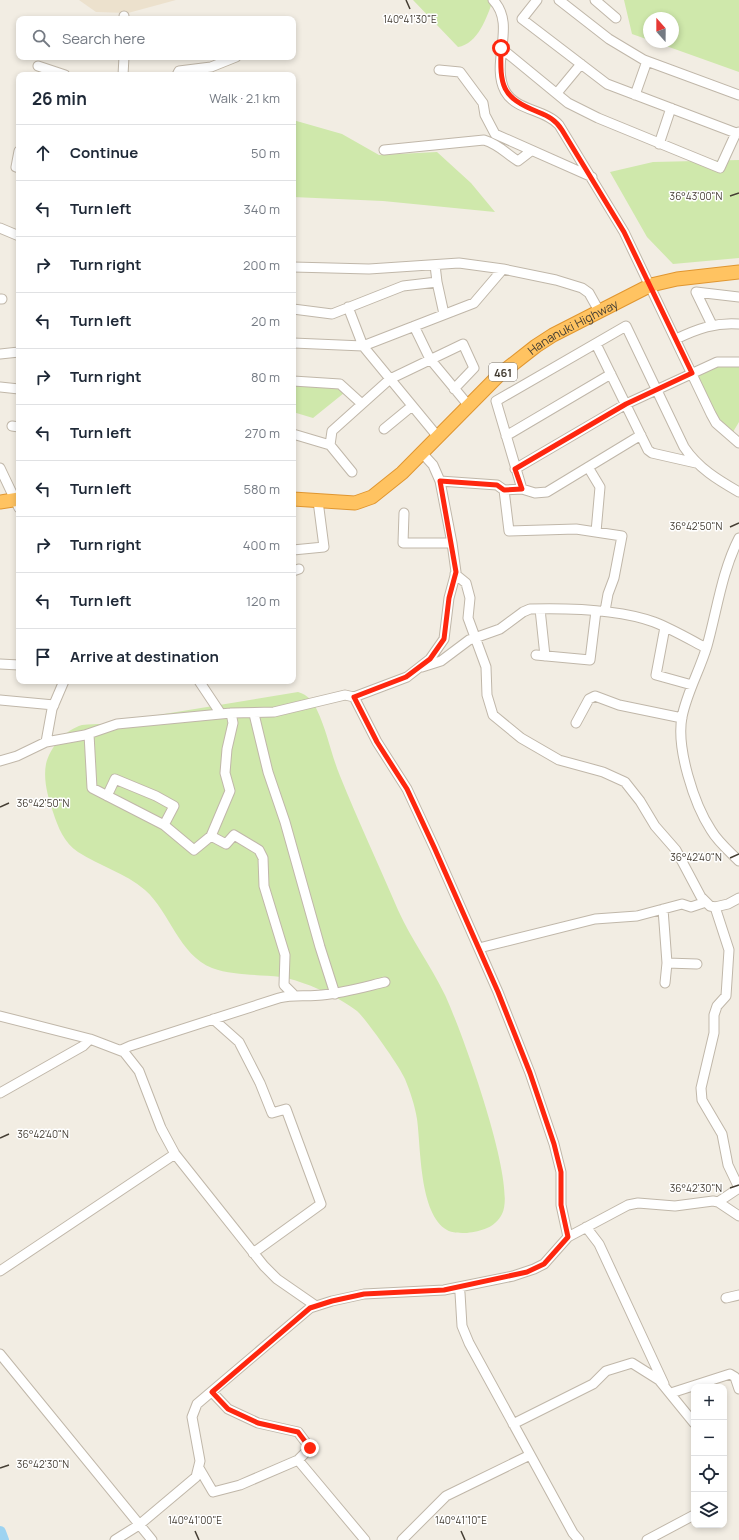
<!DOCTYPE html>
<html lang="en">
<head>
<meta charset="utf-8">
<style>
	:root { --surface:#fff; --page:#f6f6f7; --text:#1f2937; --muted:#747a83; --line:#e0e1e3 }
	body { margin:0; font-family:Manrope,sans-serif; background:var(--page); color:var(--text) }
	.controls { position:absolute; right:12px; bottom:12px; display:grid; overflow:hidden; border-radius:8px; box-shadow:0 2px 6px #0003 }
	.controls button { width:36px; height:36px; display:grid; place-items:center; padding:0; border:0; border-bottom:1px solid var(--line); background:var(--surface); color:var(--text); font:20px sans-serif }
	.compass { position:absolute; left:643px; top:12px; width:36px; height:36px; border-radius:50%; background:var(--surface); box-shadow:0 2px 6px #0003; rotate:339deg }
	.stop { position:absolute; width:12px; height:12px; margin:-9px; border:3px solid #fe270f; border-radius:50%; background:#fff }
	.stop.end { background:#fe270f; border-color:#fff; box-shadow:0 1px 4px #0008 }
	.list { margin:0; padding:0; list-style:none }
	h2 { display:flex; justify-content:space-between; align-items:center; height:52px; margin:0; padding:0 16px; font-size:17px }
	h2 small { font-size:13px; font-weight:400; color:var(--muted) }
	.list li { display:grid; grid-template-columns:26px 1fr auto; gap:12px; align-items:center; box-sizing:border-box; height:56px; padding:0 16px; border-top:1px solid var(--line) }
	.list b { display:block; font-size:15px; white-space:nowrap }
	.list em { font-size:13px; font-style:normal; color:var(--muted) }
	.icon { flex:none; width:22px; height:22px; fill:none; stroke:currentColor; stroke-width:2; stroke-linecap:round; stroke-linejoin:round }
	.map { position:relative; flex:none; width:739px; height:1540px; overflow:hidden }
	.search { position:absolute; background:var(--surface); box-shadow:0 2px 6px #0003; left:16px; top:16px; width:280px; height:44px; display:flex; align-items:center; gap:10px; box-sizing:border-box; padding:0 14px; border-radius:8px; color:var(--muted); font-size:15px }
	.panel { position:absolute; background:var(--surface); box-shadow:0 2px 6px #0003; left:16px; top:72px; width:280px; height:612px; border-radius:8px }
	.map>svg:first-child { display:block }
	.education { fill:#ece1cd }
	.green { fill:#cfe8ab }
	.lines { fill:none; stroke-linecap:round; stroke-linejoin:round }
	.river { stroke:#9dd3f1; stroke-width:12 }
	.minor-casing { stroke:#c0b7a9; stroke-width:11 }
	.highway-casing { stroke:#e09630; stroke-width:15 }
	.minor { stroke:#fff; stroke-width:9 }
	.highway { stroke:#ffc361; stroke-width:13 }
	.route { stroke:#fe270f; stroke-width:5 }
	.ticks { fill:none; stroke:#443d33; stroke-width:1.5 }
	.labels { text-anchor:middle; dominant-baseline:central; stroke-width:3; stroke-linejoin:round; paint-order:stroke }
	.shield { fill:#fff; stroke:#7c7770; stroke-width:1 }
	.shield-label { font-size:11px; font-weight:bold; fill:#443d33 }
	.street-label { font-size:12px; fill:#443d33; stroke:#fff }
	.ticks-label { font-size:10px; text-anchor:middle; fill:#443d33; stroke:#fff; stroke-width:3; stroke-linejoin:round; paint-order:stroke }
</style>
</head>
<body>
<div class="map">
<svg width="739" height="1540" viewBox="0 0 739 1540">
	<rect width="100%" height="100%" fill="#f2ede3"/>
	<!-- education -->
	<path class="education" d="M79,0H176L128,13L96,12Z"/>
	<!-- green -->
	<path class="green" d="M413,0H493C487,17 478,44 458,47Z
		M624,0H739V72L655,42H673V18H649V40L632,34Z
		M293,120L342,134L379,155L437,152L471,183L495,212L383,201L293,197Z
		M739,160V258L673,264L647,237L610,172L653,162Z
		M719,362L739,363V422L733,432L724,430L692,373Z
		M293,385L334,386L344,393L313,418L293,412Z
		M298,692C308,695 313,701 317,710C327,731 331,754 340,776C358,821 379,865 398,910C411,939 431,966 445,995C461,1029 518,1185 502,1214C495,1228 481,1231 467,1233C462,1233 451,1233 447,1230C419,1214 421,1147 417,1119C415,1106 410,1091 405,1079C400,1067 366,1019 357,1011C338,996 304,981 281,977C258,974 234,976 212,968C179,955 170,912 145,890C125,873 100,866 78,852C64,843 58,827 53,812C48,797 43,780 46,764C50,747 65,730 82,725C89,724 97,724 103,724Z"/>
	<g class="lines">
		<!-- river -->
		<path class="river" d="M0,1532L3,1540"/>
		<!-- minor casing -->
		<g class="minor-casing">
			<path id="minor" d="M493,0C517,25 490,62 505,91C516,111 545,109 559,125L624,232L711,414L716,423L739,443
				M537,0L522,19L607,84L736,133
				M559,0L609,39L644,60L739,95
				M595,0L616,18
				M124,16V19
				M501,48L568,103L598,118L720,168L736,133L739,132
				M38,66L65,75
				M439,70L460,72L483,103L485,115L495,134L592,177
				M123,75L124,57
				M177,75L179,71L211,67L236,57
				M557,93L581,64
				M635,95L647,61
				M659,144L671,108
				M384,150L484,140C500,145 505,153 518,161L531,151
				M19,151L16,167L19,168
				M0,228L19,236
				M293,267L369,269L459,263L503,269L556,280L582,288L589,293L599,311
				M437,282L444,314
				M0,299H2
				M348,307L363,346L438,437
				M293,309L332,314L403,286L437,282L435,265
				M712,325L696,292L739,297
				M414,326L430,359L469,406
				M676,339C697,329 716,322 739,324
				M293,343L363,346L474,303L503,269
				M596,344L648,450L652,453L696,463
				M0,354L19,352
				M293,381L340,384L362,404
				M0,387L19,389
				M12,426L19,427
				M384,429L412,406
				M293,434L330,445L332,431L390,379L463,344L474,368L454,389
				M641,435L547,492L535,493L522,489L496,401L626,326L684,447C698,468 718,480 739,492
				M506,436L611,374
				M330,445L352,472
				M588,467L600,487L596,532
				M0,468L19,508
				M515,469L626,404L717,362H739
				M440,481L497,485L504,490L522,489
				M504,490L509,531L576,529L622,536L614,578L608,594L605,611
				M404,513L403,543H452
				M739,538C722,571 717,610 707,646C700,670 687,692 682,717C676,748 694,804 711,830C718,842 729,851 739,861
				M293,550L324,547L318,501
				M293,571L299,569
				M455,574L466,583L470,598L468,618L486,667L487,695L493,715L521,738L559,760L603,772L625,782L640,801L655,826L676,850L701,897L710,906L715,907L728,904L739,898
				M540,609L545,656
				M665,627L656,675L692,685
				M536,655L590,660L596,611
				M0,664L19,665
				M422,667L441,661L469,640L500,629L523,612L530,609C569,608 618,609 654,622C672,629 689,639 706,648
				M199,681L221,714
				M354,697L407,677L430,659L444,639L449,598L456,572L452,543L440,481L433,465L422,453
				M0,700L54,705
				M254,714L268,772L285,822L320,947L335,994
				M576,723L589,699L595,696L619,705L682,718
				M89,734L92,788L164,825L194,850L211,836L230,791L225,773L227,749L233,723L231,713
				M46,742L52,709L64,681
				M0,761L17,756L46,742L85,735L117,724L231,713L274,712L345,695L354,697L377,742L407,789L434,847L498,992L530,1073L554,1144L561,1172V1205L568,1237
				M107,796L115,779L156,796L174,806L164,825
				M211,836L226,844L234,835L259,850L263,858L264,886L285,955L284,985L293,994
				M715,907L729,950L726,996L717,1006L714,1015V1033L701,1088L702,1100L722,1134L728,1165L739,1188L718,1202
				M663,909L667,963L665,983
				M479,948L595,919L637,916L682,904L691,907L706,902
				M667,963L697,964
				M0,1016L90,1039L124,1052L139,1071L161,1128L175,1154L264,1266L277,1279L316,1306
				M213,1019L239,1042L260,1083L272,1113L286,1109L321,1204L253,1253
				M121,1050L130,1046L279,998C294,994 307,997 322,995C343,993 364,987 385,982
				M0,1093L83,1046L90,1039
				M586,1227L599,1244L664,1384
				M0,1271L175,1154
				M460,1293L462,1326L469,1343L573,1533L579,1540
				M726,1298L739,1295
				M0,1354L152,1540
				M671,1393L730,1374L735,1377L739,1389
				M513,1424L593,1384L606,1371L632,1363L659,1380L694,1423
				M298,1460L365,1540
				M199,1468L213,1492L240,1485L298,1460L310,1448L298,1432L258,1423L228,1409L212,1392
				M115,1540L139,1525L196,1477L200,1461L192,1417L197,1404L310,1308L332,1301L364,1294L444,1290L513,1276L534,1269L544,1264L568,1237L628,1205L638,1203L675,1206L713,1201L718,1202L739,1216
				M402,1540L446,1496L530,1455
				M647,1540L694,1515"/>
		</g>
		<!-- highway casing -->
		<g class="highway-casing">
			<g id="highway">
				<path id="s1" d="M293,499L355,503L372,497L402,473L499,375L536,346L553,335L651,285L677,279L739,272"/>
				<path d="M0,502L19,499"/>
			</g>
		</g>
		<!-- minor -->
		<use href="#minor" class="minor"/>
		<!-- highway -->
		<use href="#highway" class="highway"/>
	</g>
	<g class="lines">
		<!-- route -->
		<path class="route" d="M310,1448L298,1432L258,1423L228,1409L212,1392L310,1308L332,1301L364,1294L444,1290L527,1272L544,1264L568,1237L561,1205V1172L554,1144L530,1073L498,992L434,847L407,789L377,742L354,697L406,677L430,659L444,639L449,598L456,572L440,481L497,485L504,490L522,489L515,469L626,404L692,373L624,232L562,130C556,120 548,116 538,112C501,97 500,86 501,48"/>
	</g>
	<!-- ticks -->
	<path class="ticks" d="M406,0L410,9M730,196L739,193M730,527L739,523M0,807L9,803M730,858L739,854M0,1138L9,1134M730,1188L739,1185M0,1468L9,1465M195,1531L199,1540M461,1531L465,1540"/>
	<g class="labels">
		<!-- shield labels -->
		<rect class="shield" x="489" y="363" width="28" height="18" rx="3"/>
		<g class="shield-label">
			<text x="503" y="372">461</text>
		</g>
		<!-- street labels -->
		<g class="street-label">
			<text stroke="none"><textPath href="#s1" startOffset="345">Hananuki Highway</textPath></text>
		</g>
	</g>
	<g class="ticks-label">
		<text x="410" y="23">140°41'30"E</text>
		<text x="696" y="200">36°43'00"N</text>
		<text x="696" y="530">36°42'50"N</text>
		<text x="43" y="807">36°42'50"N</text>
		<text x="696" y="861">36°42'40"N</text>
		<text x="43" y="1138">36°42'40"N</text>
		<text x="696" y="1192">36°42'30"N</text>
		<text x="43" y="1468">36°42'30"N</text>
		<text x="195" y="1524">140°41'00"E</text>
		<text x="461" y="1524">140°41'10"E</text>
	</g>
</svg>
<div class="controls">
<button>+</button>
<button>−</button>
<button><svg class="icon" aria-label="locate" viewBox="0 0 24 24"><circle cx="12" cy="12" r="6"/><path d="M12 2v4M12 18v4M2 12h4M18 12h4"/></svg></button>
<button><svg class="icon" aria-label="layers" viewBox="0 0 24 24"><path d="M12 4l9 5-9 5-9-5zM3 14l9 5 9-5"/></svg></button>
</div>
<svg class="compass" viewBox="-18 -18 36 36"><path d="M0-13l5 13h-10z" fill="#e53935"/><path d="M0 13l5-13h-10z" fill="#747a83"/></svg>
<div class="stop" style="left:501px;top:48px"></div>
<div class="stop end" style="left:310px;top:1448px"></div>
<div class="search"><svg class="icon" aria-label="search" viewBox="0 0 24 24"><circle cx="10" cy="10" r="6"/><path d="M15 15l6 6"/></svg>Search here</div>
<section class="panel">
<h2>26 min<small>Walk · 2.1 km</small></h2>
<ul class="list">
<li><svg class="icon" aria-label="ahead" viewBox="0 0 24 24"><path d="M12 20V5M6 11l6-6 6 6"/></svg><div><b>Continue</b></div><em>50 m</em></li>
<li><svg class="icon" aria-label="left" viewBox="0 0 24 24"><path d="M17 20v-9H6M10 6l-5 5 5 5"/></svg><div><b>Turn left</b></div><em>340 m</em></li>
<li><svg class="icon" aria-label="right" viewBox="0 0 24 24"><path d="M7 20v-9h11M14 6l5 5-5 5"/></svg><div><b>Turn right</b></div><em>200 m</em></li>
<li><svg class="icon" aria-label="left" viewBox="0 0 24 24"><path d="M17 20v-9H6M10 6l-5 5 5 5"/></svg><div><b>Turn left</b></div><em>20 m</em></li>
<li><svg class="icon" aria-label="right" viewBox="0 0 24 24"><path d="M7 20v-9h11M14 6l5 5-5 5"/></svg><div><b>Turn right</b></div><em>80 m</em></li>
<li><svg class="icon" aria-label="left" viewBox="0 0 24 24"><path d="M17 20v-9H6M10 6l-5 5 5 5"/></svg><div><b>Turn left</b></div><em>270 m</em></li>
<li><svg class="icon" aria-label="left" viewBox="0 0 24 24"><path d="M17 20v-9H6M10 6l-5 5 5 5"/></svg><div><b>Turn left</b></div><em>580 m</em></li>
<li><svg class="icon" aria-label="right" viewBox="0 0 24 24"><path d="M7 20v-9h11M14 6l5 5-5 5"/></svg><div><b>Turn right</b></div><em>400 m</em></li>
<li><svg class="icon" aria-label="left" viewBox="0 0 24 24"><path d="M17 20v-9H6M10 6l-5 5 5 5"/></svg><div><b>Turn left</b></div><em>120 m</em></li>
<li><svg class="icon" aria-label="arrive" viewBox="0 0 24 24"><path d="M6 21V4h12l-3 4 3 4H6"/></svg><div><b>Arrive at destination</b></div></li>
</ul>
</section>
</div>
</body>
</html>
